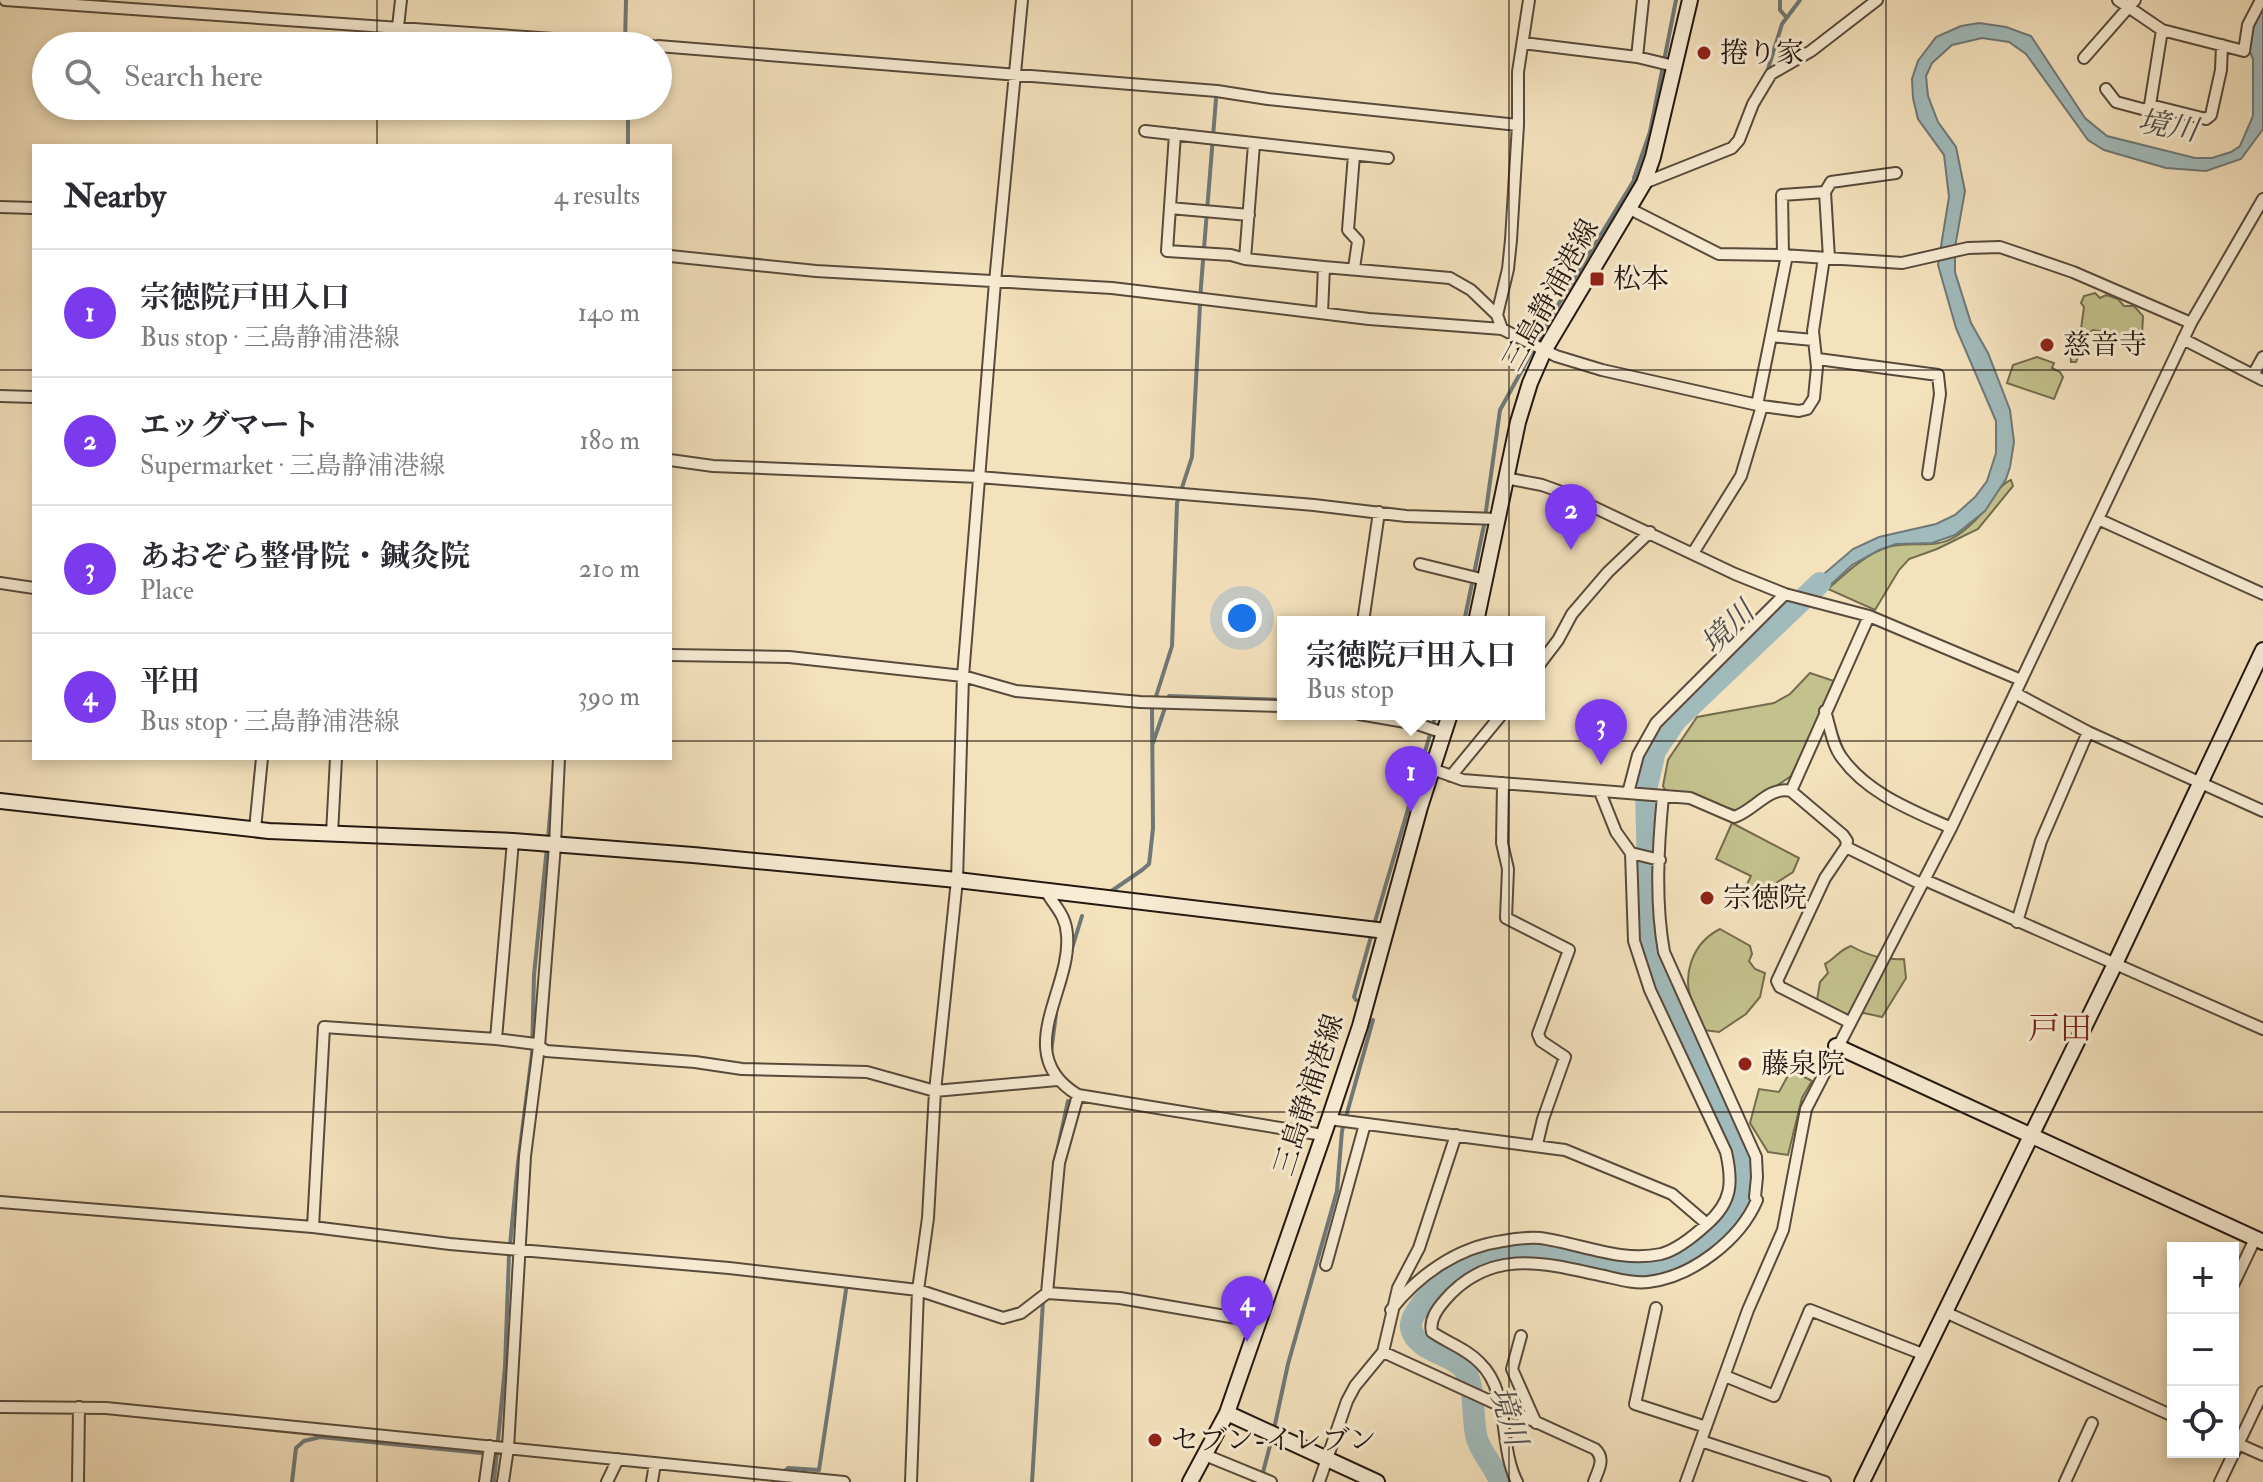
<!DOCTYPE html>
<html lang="en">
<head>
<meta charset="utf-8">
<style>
	:root { --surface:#fff; --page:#f7f7f7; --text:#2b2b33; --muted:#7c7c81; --line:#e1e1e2; --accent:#7c3aed }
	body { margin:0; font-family:"IM FELL Double Pica","Noto Serif JP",serif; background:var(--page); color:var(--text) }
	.controls { position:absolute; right:24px; bottom:24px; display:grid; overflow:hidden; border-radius:0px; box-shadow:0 4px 12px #0003 }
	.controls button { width:72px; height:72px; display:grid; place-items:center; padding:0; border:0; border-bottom:2px solid var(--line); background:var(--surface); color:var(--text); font:40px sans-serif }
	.you { position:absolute; left:1242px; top:618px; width:28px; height:28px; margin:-20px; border:6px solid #fff; border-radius:50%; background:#1a73e8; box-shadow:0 0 0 12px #1a73e833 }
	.badge { display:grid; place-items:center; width:52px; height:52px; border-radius:50%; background:var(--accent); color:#fff; font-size:26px; font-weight:700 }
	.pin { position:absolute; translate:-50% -66px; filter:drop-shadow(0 2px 4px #0008) }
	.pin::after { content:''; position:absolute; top:42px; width:28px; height:24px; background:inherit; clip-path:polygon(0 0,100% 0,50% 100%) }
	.popup { position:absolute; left:1277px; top:616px; width:268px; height:104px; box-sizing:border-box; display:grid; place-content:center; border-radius:0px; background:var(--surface); filter:drop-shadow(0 2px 6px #0005); font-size:26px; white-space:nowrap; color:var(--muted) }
	.popup b { font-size:30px; color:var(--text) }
	.popup::after { content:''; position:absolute; left:50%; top:100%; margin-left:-16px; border:16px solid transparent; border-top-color:var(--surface) }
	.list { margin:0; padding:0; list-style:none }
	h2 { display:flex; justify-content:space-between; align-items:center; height:104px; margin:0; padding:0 32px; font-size:34px }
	h2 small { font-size:26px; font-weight:400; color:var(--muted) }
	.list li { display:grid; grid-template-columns:52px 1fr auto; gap:24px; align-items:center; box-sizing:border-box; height:128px; padding:0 32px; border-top:2px solid var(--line) }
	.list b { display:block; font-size:30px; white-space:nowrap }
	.list p { margin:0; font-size:26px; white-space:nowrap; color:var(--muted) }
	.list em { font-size:26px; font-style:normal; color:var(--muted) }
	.icon { flex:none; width:44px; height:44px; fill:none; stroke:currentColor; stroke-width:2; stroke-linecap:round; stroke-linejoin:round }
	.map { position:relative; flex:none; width:2263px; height:1482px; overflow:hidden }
	.search { position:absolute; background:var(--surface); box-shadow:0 4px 12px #0003; left:32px; top:32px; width:640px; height:88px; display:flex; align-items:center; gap:20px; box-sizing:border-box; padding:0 28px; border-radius:44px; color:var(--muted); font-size:30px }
	.panel { position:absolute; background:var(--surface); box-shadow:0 4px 12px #0003; left:32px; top:144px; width:640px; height:616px; border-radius:0px }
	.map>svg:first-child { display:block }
	.green { fill:#c3c18c; stroke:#746c4e; stroke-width:2 }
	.water { fill:#a1bbbc; stroke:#6f7978; stroke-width:2 }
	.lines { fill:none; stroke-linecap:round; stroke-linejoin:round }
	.stream { stroke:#6f7978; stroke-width:4 }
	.river { stroke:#a1bbbc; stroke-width:22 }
	.street-casing { stroke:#584a3c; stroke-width:14 }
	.secondary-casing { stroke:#241711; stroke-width:18 }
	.street { stroke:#f8ecd4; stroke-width:10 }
	.secondary { stroke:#f8ecd4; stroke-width:14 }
	.grid { fill:none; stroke:#241711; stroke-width:2; stroke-opacity:0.55 }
	.poi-dot { fill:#8f2418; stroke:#f8ecd4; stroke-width:3 }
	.labels { text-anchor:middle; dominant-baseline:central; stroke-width:6; stroke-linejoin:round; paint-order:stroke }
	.poi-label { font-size:28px; fill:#241711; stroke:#f8ecd4; text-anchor:start }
	.street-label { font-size:28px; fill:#241711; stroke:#f8ecd4 }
	.water-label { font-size:30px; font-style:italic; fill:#50504d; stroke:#f8ecd4 }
	.quarter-label { font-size:32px; fill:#7a1f14; stroke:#f8ecd4 }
</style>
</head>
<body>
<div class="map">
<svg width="2263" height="1482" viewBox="0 0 2263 1482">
	<rect width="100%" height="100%" fill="#f4e2bd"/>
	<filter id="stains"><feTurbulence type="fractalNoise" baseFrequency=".0025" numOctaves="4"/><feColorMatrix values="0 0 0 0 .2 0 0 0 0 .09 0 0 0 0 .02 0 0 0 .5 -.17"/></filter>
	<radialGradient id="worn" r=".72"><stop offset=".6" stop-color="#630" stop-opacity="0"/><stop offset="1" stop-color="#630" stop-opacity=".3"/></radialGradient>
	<!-- green -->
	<path class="green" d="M2095,293L2100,298L2106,295L2118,299L2124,306H2134L2143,316L2142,336L2133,346L2111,333L2093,330L2087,334L2076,362H2071L2069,335L2081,329L2084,307L2081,303L2084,296Z
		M2037,357L2054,363L2052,368L2060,372L2063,377L2054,399L2007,383L2013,365Z
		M2011,480L2013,486L1978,529L1937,549L1909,559L1899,570L1875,610L1828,589C1845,574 1865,554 1888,547C1911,540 1933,550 1955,537C1964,531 1976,520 1983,512C1992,501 1998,485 2011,480Z
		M1810,673L1837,682L1791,776L1740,811C1714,806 1692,792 1666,791L1663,786L1668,760L1697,717L1774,703L1790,694Z
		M1732,823L1799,858L1793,872L1742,905L1738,903L1751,876L1716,859Z
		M1720,929L1750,946L1752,954L1749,961L1755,969L1765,973L1760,997L1746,1014L1719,1032L1704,1030C1702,1021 1698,1015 1694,1006C1680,977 1692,943 1720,929Z
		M1851,946C1869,956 1884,960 1904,959L1906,978L1882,1017L1864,1013L1848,1016L1817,1000L1820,982L1828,973L1825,964C1836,958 1839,950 1851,946Z
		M1791,1070L1812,1081L1802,1098L1788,1155L1768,1152L1750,1123L1759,1089L1779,1092Z"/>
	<!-- water -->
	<path class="water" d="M2263,6V129L2241,159L2206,171L2166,168L2104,150L2088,140L2026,54L2009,42L1982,38L1952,45L1932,63L1926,76L1928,96L1938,122L1956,147L1965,191L1955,247V272L1971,323L1988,353L2010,410L2014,442L2010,467L2006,479L1985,511L1955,535L1932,543L1896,544L1879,550L1852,565L1813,601L1797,597L1853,549L1879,537L1936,524L1955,515L1975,497L1987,481L1996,453V421L1956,328L1938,265L1949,197L1944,155L1918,119L1913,98L1912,79L1918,61L1936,37L1961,26L1979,23L2006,27L2031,36L2085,118L2107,136L2195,158H2212L2231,152L2240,146L2253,116V59L2248,47L2257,14Z"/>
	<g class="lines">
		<!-- stream -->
		<path class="stream" d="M1780,0V10L1786,17
			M625,44L626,0
			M1768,69L1782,24L1800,0
			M628,106V146
			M1634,178L1650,132L1676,0
			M1464,622L1484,525L1500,410L1555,310L1636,177
			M1153,743L1169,696L1283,700
			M548,839L554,768
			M1110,892L1142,870L1149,864L1150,856L1153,828L1152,709L1172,646L1177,503L1192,457L1201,286L1216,99
			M1374,925L1436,714
			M1070,955L1082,916
			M1356,1000L1354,997L1372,933
			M1051,1053L1056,1014
			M1055,1161L1068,1101
			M1045,1264L1054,1169
			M1274,1429L1288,1364L1337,1191L1342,1131L1373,1020
			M1262,1476L1272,1438
			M292,1482L296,1448L304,1441L320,1437L481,1453
			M494,1482L505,1367L509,1255L518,1163L532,1054L534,975L547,847
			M774,1482L788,1468L819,1470L846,1290
			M1032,1482L1043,1301"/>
		<!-- river -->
		<path class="river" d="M1500,1482C1495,1467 1482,1454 1477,1439C1471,1418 1477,1385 1463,1368C1449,1353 1416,1351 1411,1328C1409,1317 1425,1300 1431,1292C1477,1239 1533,1246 1594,1260C1608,1263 1622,1268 1636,1269C1670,1272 1710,1248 1730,1221C1742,1204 1745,1183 1744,1163L1650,949L1646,790L1655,751L1676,720L1820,583"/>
		<!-- street casing -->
		<g class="street-casing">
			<path id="street" d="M5,0L653,46
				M2118,0L2162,30L2244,51L2248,25L2261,0
				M398,27L401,0
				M1523,43L1637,57L1674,66
				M658,46L1217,91L1268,99L1518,125
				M1637,57L1643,0
				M2084,58L2135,0
				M2106,89L2116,102L2146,110L2150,105L2206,119L2211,115L2221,70L2222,45
				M2150,105L2162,30
				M1145,131L1388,158
				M1175,134L1167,251L1231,255L1245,259
				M1254,144L1245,259L1324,267L1322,313
				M1644,183L1732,148L1739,140L1753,104L1771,74L1811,51L1877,0
				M0,207L34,208
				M1170,208L1249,215
				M1630,209L1719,254L1783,255L1902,263L1968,248L2000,247L2073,272L2191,323
				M1783,255L1782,195L1825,192
				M670,256L816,271L1112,288L1369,319L1502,329L1556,356L1602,370L1762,406L1799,411L1807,409L1814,398L1817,367L1813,331L1824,258
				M1829,258L1825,192L1831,182L1896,173
				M1324,267L1450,278L1471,290L1497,315
				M1354,268L1358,241L1348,230L1354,155
				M1502,329L1497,315L1508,269L1511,240L1518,125V72L1529,0
				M1771,336L1787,255
				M2183,339L2263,380
				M1818,359L1938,375L1940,394L1928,474
				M2253,375L2263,357
				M0,396L34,397
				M1757,405L1771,336L1813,340
				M670,460L713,466L979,477L1314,505L1406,516L1498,519
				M1505,478L1542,485L1564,493L1735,574L1785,594L1869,616L2021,680
				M2098,519L2263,594
				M1693,553L1741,476L1762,406
				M1420,564L1485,580
				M0,583L34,588
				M1363,622L1379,512
				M670,655L789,657L963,676L1016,691L1140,702L1283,706
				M1539,665L1558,640L1572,614L1608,572L1650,532
				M2015,693L2088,732L2263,811
				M1825,711C1830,726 1832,745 1842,758C1868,794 1912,810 1951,828
				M1359,714L1417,724L1444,733
				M1432,769L1463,780L1690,798L1734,817C1754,811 1768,786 1791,791L1843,835L1847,841L1846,847L1921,884
				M1451,776L1502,714
				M1503,783L1502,843L1508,869L1506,918L1569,950L1538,1034L1541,1041L1565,1057L1543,1119L1537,1144
				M1791,791L1869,616
				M1628,793L1638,755L1656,723L1785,594
				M255,829L262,758
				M332,834L336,758
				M1846,847L1825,878L1777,981L1780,987L1849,1022
				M1631,853L1660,860
				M1925,880L2263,1029
				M1046,891C1055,907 1066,915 1067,935C1072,990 1010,1054 1078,1095L1323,1135
				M2017,922L2041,841L2088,732
				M496,1039L513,841
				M1329,1119L1565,1150L1672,1194L1707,1224
				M0,1202L313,1227L450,1244L729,1268L918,1290L1003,1318L1021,1313L1047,1293L1120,1298L1260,1322
				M313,1227L324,1027L496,1039L536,1044L546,1051L695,1062L742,1069L867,1072L935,1091L1057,1080
				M1326,1265L1365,1124
				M2233,1285L2255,1239
				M1047,1293L1059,1163L1078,1095
				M1656,1308L1635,1404L1706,1427
				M1391,1310C1418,1275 1458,1247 1503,1241C1514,1239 1528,1237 1540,1238C1579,1243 1621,1263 1661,1254C1677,1250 1695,1235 1707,1224C1732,1202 1733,1183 1726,1152L1650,990L1634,941L1631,853L1616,832L1600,792
				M1945,1312L2173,1416
				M1521,1336L1512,1369L1536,1423
				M1383,1352L1595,1449C1606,1459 1598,1470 1594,1482
				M1725,1376L1774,1396L1810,1310L1925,1355
				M0,1407L106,1408L844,1482
				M1701,1441L1825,1482
				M2236,1443L2263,1455
				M1205,1455L1271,1482
				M78,1482L79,1407
				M485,1482L490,1446
				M503,1482L508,1448L525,1156L539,1046L555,845L559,758
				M607,1482L618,1459
				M652,1482L655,1463
				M911,1482L918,1290L928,1218L935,1091L957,880L963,676L995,282L1022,0
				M1319,1482L1347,1401L1355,1386L1383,1352L1398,1288L1419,1248L1456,1135
				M1517,1482C1498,1445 1511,1393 1480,1363C1467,1349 1448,1343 1432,1332C1429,1320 1437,1309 1445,1300C1489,1249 1542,1262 1599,1275C1615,1278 1632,1284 1648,1282C1692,1277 1740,1240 1757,1200L1755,1197L1757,1177L1756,1157L1664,952C1655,902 1658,847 1663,796
				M1686,1482L1748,1310L1783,1230L1806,1109L1951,828L2191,323L2263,199
				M2065,1482L2092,1423
				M2220,1482L2263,1392"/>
		</g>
		<!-- secondary casing -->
		<g class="secondary-casing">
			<path id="secondary" d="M1476,622L1518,422L1530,383L1544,351L1644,183L1653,157L1690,0
				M0,801L269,831L513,841L693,855L957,880L1386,931
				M1836,1046L2263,1242
				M1227,1413L1377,1482
				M1190,1482L1227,1413L1329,1119L1360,1026L1420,807L1450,714
				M1862,1482L2114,966L2263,650"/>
		</g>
		<!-- street -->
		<use href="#street" class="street"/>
		<!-- secondary -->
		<use href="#secondary" class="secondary"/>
	</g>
	<!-- grid -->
	<path class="grid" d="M377,0V46M754,0V1482M1132,0V1482M1509,0V1482M1886,0V1482M377,106V146M0,370H34M670,370H2263M0,741H34M670,741H2263M377,758V1482M0,1112H2263"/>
	<!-- markers -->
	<g class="poi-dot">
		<circle cx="1704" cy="53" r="8"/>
		<rect x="1589" y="271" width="16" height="16" rx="4"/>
		<circle cx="2047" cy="345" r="8"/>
		<circle cx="1707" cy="898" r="8"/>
		<circle cx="1745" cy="1064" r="8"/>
		<circle cx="1155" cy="1440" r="8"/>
	</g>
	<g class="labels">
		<!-- poi labels -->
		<g class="poi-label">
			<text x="1720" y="53">捲り家</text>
			<text x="1613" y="279">松本</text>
			<text x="2063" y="345">慈音寺</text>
			<text x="1723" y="898">宗徳院</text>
			<text x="1761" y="1064">藤泉院</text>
			<text x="1171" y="1440">セブン-イレブン</text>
		</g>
		<!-- street labels -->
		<g class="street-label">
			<text transform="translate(1551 295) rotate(-61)">三島静浦港線</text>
			<text transform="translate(1309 1095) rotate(-72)">三島静浦港線</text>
		</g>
		<!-- water labels -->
		<g class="water-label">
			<text transform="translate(2168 126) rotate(10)">境川</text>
			<text transform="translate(1728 628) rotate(-44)">境川</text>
			<text transform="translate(1508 1416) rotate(73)">境川</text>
		</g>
		<!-- quarter labels -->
		<g class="quarter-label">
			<text x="2060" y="1029">戸田</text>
		</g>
	</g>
	<rect width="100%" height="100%" filter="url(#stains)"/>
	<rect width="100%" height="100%" fill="url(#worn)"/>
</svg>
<div class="controls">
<button>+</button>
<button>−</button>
<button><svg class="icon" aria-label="locate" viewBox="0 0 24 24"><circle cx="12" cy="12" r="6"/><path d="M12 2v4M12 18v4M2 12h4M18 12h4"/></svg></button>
</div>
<div class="you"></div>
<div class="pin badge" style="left:1411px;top:812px">1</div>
<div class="popup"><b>宗徳院戸田入口</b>Bus stop</div>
<div class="pin badge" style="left:1571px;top:550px">2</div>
<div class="pin badge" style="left:1601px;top:765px">3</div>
<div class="pin badge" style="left:1247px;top:1342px">4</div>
<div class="search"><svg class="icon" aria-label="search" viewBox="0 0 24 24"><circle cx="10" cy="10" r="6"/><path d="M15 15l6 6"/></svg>Search here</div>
<section class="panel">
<h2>Nearby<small>4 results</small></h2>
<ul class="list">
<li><span class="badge">1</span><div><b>宗徳院戸田入口</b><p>Bus stop · 三島静浦港線</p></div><em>140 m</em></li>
<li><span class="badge">2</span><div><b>エッグマート</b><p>Supermarket · 三島静浦港線</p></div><em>180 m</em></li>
<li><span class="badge">3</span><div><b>あおぞら整骨院・鍼灸院</b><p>Place</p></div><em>210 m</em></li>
<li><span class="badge">4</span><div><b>平田</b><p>Bus stop · 三島静浦港線</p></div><em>390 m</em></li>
</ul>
</section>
</div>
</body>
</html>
